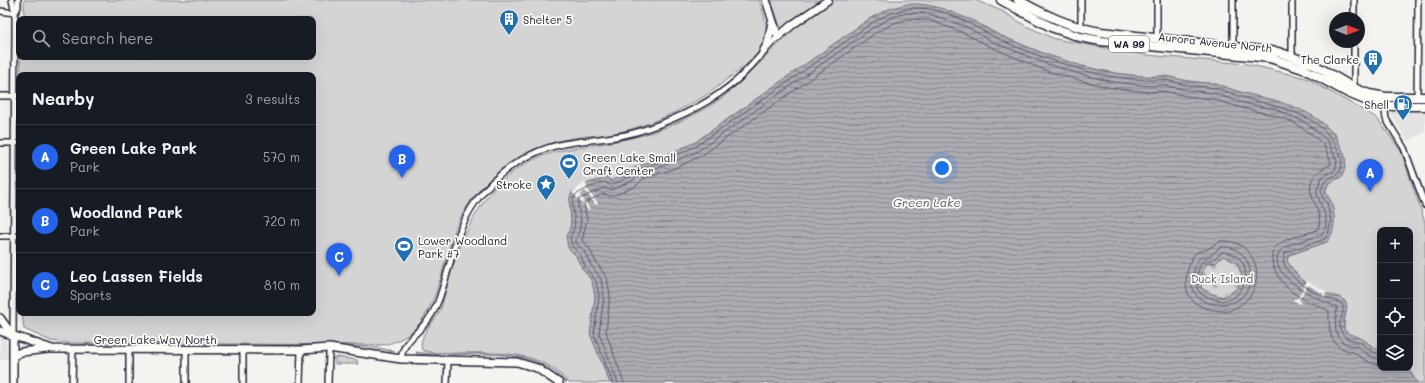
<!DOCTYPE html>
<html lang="en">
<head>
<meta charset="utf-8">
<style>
	:root { --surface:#171b24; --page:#242831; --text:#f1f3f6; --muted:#9ea1a6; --line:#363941; --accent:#2563eb }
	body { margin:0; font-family:Mali,sans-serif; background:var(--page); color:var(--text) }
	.controls { position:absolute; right:12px; bottom:12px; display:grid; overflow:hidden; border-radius:8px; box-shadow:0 4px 16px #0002 }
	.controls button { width:36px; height:36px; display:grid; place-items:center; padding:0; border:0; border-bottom:1px solid var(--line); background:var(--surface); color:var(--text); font:20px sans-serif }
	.compass { position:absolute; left:1329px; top:12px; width:36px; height:36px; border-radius:50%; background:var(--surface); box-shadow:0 4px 16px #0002; rotate:90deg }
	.you { position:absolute; left:942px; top:168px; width:14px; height:14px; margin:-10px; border:3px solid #fff; border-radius:50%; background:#1a73e8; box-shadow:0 0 0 6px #1a73e833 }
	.badge { display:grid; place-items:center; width:26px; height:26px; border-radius:50%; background:var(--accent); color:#fff; font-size:13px; font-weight:700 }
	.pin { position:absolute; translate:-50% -33px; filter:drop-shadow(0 1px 2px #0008) }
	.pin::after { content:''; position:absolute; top:21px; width:14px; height:12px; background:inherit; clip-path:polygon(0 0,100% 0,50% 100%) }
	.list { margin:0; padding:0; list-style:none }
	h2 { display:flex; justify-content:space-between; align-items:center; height:52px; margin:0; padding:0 16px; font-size:17px }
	h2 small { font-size:13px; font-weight:400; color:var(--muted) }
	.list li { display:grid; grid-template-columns:26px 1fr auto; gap:12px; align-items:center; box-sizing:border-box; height:64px; padding:0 16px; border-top:1px solid var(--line) }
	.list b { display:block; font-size:15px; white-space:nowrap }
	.list p { margin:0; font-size:13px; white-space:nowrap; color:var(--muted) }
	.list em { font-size:13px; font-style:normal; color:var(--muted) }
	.icon { flex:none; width:22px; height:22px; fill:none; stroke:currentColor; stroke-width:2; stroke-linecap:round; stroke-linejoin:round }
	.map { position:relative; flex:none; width:1425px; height:383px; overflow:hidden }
	.search { position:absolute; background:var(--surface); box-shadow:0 4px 16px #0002; left:16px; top:16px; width:300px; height:44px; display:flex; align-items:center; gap:10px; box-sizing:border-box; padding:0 14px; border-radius:8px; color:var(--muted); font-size:15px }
	.panel { position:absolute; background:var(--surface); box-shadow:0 4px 16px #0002; left:16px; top:72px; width:300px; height:244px; border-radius:8px }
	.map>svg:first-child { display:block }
	.built { fill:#e4e3e2 }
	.grass { fill:url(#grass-dots); stroke:#7c7b88 }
	.forest { fill:url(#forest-firs); stroke:#7c7b88 }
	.park { fill:#d5d4d5; stroke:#7c7b88 }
	.water { fill:url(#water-rules); stroke:#757582; fill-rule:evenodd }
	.pier { fill:#f4f3ef }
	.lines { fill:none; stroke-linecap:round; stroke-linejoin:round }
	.shore { stroke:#59596b; stroke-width:1 }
	.minor-casing { stroke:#22223b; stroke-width:8 }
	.major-casing { stroke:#22223b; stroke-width:10 }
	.highway-casing { stroke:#22223b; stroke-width:11 }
	.minor { stroke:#fdfcf7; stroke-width:5 }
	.major { stroke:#fdfcf7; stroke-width:7 }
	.highway { stroke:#fdfcf7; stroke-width:8 }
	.labels { text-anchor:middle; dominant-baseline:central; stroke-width:3.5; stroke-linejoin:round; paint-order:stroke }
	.shield { fill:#fdfcf7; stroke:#646373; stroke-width:1 }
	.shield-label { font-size:10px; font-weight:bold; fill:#22223b }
	.poi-label { font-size:11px; fill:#22223b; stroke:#fdfcf7; text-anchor:start }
	.street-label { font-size:11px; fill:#22223b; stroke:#fdfcf7 }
	.park-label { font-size:11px; fill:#585769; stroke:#fdfcf7 }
	.water-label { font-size:12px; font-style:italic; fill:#59596b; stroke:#fdfcf7 }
</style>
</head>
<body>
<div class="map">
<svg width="1425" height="383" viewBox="0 0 1425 383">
	<defs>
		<pattern id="grass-dots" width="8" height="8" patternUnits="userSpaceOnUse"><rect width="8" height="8" fill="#d5d4d5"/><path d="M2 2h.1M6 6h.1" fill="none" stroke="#b7b6b8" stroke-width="1.8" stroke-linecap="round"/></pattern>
		<pattern id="forest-firs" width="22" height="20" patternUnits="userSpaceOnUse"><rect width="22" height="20" fill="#d5d4d5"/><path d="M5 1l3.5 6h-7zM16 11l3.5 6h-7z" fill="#b7b6b8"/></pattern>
		<pattern id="water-rules" width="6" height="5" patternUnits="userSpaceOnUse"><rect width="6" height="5" fill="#acacb2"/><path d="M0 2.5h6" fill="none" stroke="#8c8c92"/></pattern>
	</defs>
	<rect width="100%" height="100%" fill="#f4f3ef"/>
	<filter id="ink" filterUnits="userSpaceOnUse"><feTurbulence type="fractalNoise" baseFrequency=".025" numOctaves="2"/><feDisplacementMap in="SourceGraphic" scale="8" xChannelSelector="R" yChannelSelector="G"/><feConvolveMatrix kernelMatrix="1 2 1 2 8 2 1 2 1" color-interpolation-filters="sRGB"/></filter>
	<g filter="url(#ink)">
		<!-- built -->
		<path class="built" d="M1425,110V132L1408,141L1389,113L1390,111Z
			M0,333L7,343L8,359L0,360Z"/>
		<!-- grass -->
		<path class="grass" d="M341,346H367L395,351L384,353Z
			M416,352C467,360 529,340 567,383C559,380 548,368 537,362C509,350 459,355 429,355L417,354Z
			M336,357L357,360L358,364H335V359H332Z"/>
		<!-- forest -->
		<path class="forest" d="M1223,256L1237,263L1242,276L1238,288L1224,297L1212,294L1201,288V277L1206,264L1216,263Z"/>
		<!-- park -->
		<path class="park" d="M24,0H759C764,15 771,31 762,47C754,60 739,71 727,79C720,85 713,91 705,96C678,112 647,126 616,133C603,136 588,135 574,138C558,140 543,145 528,153C500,167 474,190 460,219C439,260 441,336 382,345L67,343L51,341L24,329L22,313H313V75H21L20,57H313V19H24Z
			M771,0H975L1002,11L1026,26L1055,39L1146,55L1247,64L1306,78L1377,118L1401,151L1425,222V383H1417L1408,368H1410V230H1380V350C1373,348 1369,344 1364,340C1357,335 1350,337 1344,329C1343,320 1349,310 1345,301C1340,297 1334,297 1328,294C1312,288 1295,277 1287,261L1288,256L1292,254L1327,242L1331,201C1321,189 1328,182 1340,178L1346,159L1335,134L1278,101L1246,94L1215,84L1188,81L1164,76L1150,77L1115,73L1082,66L1050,56L997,34L971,19L889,9L869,19L694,143L614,180L610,181L608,177L586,184L572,192C565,209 577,220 566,236L583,270L592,281L595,296L593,313L600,358L610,383H569C540,348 494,353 453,353C443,352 432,354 422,350C417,333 438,321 442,305C459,237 485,166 563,150C601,143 633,141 669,126C689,118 711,107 727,94C747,77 765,57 784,39Z"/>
		<!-- water -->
		<path class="water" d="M906,4C941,2 967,19 997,34C1024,47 1053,57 1082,66C1103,72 1125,75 1147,76C1153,77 1159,75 1165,76C1173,77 1181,80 1189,81C1198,83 1207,82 1216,84C1227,87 1237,92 1248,94C1281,102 1323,110 1340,145C1346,156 1348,164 1342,176L1328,184L1325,191C1327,196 1330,198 1331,202C1336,216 1336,231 1327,242L1292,254L1288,256L1287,261L1300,279L1326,294L1339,297L1345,301L1347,307L1344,318V329C1350,337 1357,335 1364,340C1369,344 1373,347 1380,350V368H1408L1417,383H610L590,334L595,296L592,281L583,270L576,256L568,248L566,236C577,221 565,208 572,192L586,184L608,177L610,181L629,173V170L694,143L869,19L889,9ZM1223,256L1237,263L1242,276L1238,288L1224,297L1212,294L1201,288V277L1206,264L1216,263Z"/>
		<!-- pier -->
		<path class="pier" d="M586,182L587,189L598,203L596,205L585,191L580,195L590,209L588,210L572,192Z
			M1307,281L1327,292L1324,298L1322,297L1324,294L1308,285L1299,300L1301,302L1300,304L1293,300L1295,298L1297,299Z"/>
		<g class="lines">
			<!-- shore -->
			<path class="shore" d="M1221,241C1258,238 1272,290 1235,308C1231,310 1228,312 1223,311C1196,310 1180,297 1188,269C1190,263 1191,257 1196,253C1200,250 1204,251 1208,249C1212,247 1215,243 1221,241Z
				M1221,247C1259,243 1264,310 1214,304C1196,302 1188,288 1194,272C1195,267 1196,262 1200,258C1203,255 1207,257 1211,255C1215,253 1217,249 1221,247Z
				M1222,252C1262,253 1246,314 1211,298C1208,297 1202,295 1200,293C1194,288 1197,266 1203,261C1206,259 1209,261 1212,260C1216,258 1219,254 1222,252Z
				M613,383L594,334L599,296L596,281L586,268L580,254L572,246L570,237C581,220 568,211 575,195L588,188L604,182L610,185L614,184L631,176L637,170L669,159L696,146L872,23C890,12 907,6 929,9C953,12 974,27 995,37C1022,51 1051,60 1080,69C1101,76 1125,79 1148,80C1153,81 1158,79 1163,80C1171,80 1179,84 1187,85C1195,87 1205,86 1214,88C1225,90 1235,95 1245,98C1279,108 1319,112 1337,148C1342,157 1344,164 1339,173L1325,181L1321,190L1323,198L1327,203L1331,222L1328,234L1325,239L1286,252C1273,269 1312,292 1324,297C1330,300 1337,300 1342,304C1347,315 1331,326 1347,338C1351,341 1357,340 1361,343C1367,348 1372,353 1380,354
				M618,383L599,333L604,297L601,279L591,265L584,251L576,243V238L579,233L581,220L578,206L579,199L604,188L610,190L616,188L634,180L639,174L671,163L698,151L874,27L892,17L907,13L930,14L967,27L993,42L1047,64L1080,74L1113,82L1149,86L1163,85L1187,90L1213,93L1243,103L1275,109L1305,122L1327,140L1337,161L1335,170L1322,177L1317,189C1316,204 1335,220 1321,235C1311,239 1288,243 1281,250C1261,274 1323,302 1337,307C1337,320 1330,335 1346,344C1349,346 1355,345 1358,347C1365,352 1370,358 1380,359
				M624,383L606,332L610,295L607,278L596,262L589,248L582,240L587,220L584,203L603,194L611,196L618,194L636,186L643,179L673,169L701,156L877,32L894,23L908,19L929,20L964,33L991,47L1044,70L1078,80L1112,88L1149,92L1163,91L1186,96L1212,99L1242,108L1273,115L1293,122L1311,134L1323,144L1331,162L1330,165C1287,185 1330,209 1317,230C1305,235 1290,236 1279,244C1262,256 1279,281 1291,291C1302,300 1317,305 1329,311C1329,326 1328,341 1343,349C1347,351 1352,351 1355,353C1363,359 1370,364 1380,365"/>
			<!-- minor casing -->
			<g class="minor-casing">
				<path id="minor" d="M12,0L15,13V29L13,336
					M0,11L15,13
					M15,13L18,7V0
					M1354,18V0
					M1081,28V0
					M1157,38V0
					M1354,42V88
					M1233,46V0
					M1292,56V0
					M0,96H16
					M1417,98L1418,0
					M1388,106L1385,112L1386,119L1404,148L1425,205
					M0,143H16
					M0,236H15
					M129,350V383
					M186,350V383
					M401,359C403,343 412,338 422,327C430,319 435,310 439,299C451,266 455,230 476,201C497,172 528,151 563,144C591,139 619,139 646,129C679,118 712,102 738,79C752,66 764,51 778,37
					M72,383L73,349
					M243,383V350
					M300,383L301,350
					M328,383L329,353
					M447,383L448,361"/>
			</g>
			<!-- major casing -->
			<g class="major-casing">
				<path id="major" d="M766,0L778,37L792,25L828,0
					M763,52L768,43L772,22
					M0,318L13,336
					M0,331L52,349L301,350L329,348L401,359L517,362L537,368L559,383
					M13,356L21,352L48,349
					M13,383V336"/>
			</g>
			<!-- highway casing -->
			<g class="highway-casing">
				<path id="highway" d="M1001,0L1051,27L1080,37L1101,41L1270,58L1306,70L1348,93L1370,102L1388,106H1425
					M1018,0C1045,15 1070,27 1101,32L1278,52L1313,64L1354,88L1369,94L1386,97H1425"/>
			</g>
			<!-- minor -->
			<use href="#minor" class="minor"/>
			<!-- major -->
			<use href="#major" class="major"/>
			<!-- highway -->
			<use href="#highway" class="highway"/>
		</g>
	</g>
	<!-- icons -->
	<defs>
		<g id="building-pin" transform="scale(1)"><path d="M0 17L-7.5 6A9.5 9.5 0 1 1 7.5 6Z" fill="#1f6fb2" stroke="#fdfcf7"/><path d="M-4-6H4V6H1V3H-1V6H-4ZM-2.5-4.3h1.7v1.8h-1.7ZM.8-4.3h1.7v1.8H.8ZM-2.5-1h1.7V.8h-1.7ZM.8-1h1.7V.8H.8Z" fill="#fff"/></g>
		<g id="fuel-pin" transform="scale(1)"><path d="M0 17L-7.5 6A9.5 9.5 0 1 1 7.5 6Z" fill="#1f6fb2" stroke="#fdfcf7"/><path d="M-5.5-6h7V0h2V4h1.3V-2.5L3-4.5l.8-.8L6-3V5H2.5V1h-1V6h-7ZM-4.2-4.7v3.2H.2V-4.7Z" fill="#fff"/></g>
		<g id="stadium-pin" transform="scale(1)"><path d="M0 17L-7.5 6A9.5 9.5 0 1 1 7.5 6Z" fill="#1f6fb2" stroke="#fdfcf7"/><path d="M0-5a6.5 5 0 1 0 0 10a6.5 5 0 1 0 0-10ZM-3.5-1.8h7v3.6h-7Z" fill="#fff"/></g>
		<g id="sight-pin" transform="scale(1)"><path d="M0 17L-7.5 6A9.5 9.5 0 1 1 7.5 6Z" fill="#1f6fb2" stroke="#fdfcf7"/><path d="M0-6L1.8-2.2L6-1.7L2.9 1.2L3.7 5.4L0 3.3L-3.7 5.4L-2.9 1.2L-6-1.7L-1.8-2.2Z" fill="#fff"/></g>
	</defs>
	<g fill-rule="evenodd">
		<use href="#building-pin" x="509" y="19"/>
		<use href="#building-pin" x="1373" y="59"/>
		<use href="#fuel-pin" x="1403" y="104"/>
		<use href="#stadium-pin" x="569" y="163"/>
		<use href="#sight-pin" x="546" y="184"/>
		<use href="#stadium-pin" x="404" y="246"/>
	</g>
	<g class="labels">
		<!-- shield labels -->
		<rect class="shield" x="1109" y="36" width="40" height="16" rx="3"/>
		<g class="shield-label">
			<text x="1129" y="44">WA 99</text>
		</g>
		<!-- poi labels -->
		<g class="poi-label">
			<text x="523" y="19">Shelter 5</text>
			<text x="1359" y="59" text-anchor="end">The Clarke</text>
			<text x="1389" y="104" text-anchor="end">Shell</text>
			<text x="583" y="157">Green Lake Small<tspan x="583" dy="13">Craft Center</tspan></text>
			<text x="532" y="184" text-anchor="end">Stroke</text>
			<text x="418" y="240">Lower Woodland<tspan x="418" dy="13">Park #7</tspan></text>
		</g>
		<!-- street labels -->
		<g class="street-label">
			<text transform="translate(1215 42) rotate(6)">Aurora Avenue North</text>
			<text x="155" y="339">Green Lake Way North</text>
		</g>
		<!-- park labels -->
		<g class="park-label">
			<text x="1222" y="278">Duck Island</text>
		</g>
		<!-- water labels -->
		<g class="water-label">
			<text x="927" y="202">Green Lake</text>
		</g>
	</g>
</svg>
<div class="controls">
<button>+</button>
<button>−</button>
<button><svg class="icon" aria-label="locate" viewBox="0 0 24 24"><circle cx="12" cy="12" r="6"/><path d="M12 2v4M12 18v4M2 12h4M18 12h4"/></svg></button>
<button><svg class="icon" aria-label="layers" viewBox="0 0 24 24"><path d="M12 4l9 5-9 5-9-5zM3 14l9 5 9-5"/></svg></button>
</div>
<svg class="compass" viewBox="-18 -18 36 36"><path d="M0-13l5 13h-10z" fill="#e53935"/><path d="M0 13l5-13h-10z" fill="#9ea1a6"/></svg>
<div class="you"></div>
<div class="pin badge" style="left:1370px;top:192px">A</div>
<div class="pin badge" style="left:402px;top:178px">B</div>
<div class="pin badge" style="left:339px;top:276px">C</div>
<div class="search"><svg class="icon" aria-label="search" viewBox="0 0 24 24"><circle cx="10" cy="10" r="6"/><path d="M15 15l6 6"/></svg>Search here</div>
<section class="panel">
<h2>Nearby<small>3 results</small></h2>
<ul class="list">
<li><span class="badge">A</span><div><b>Green Lake Park</b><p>Park</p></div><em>570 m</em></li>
<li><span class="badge">B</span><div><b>Woodland Park</b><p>Park</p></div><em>720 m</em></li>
<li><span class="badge">C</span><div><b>Leo Lassen Fields</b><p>Sports</p></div><em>810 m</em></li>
</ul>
</section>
</div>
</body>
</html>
